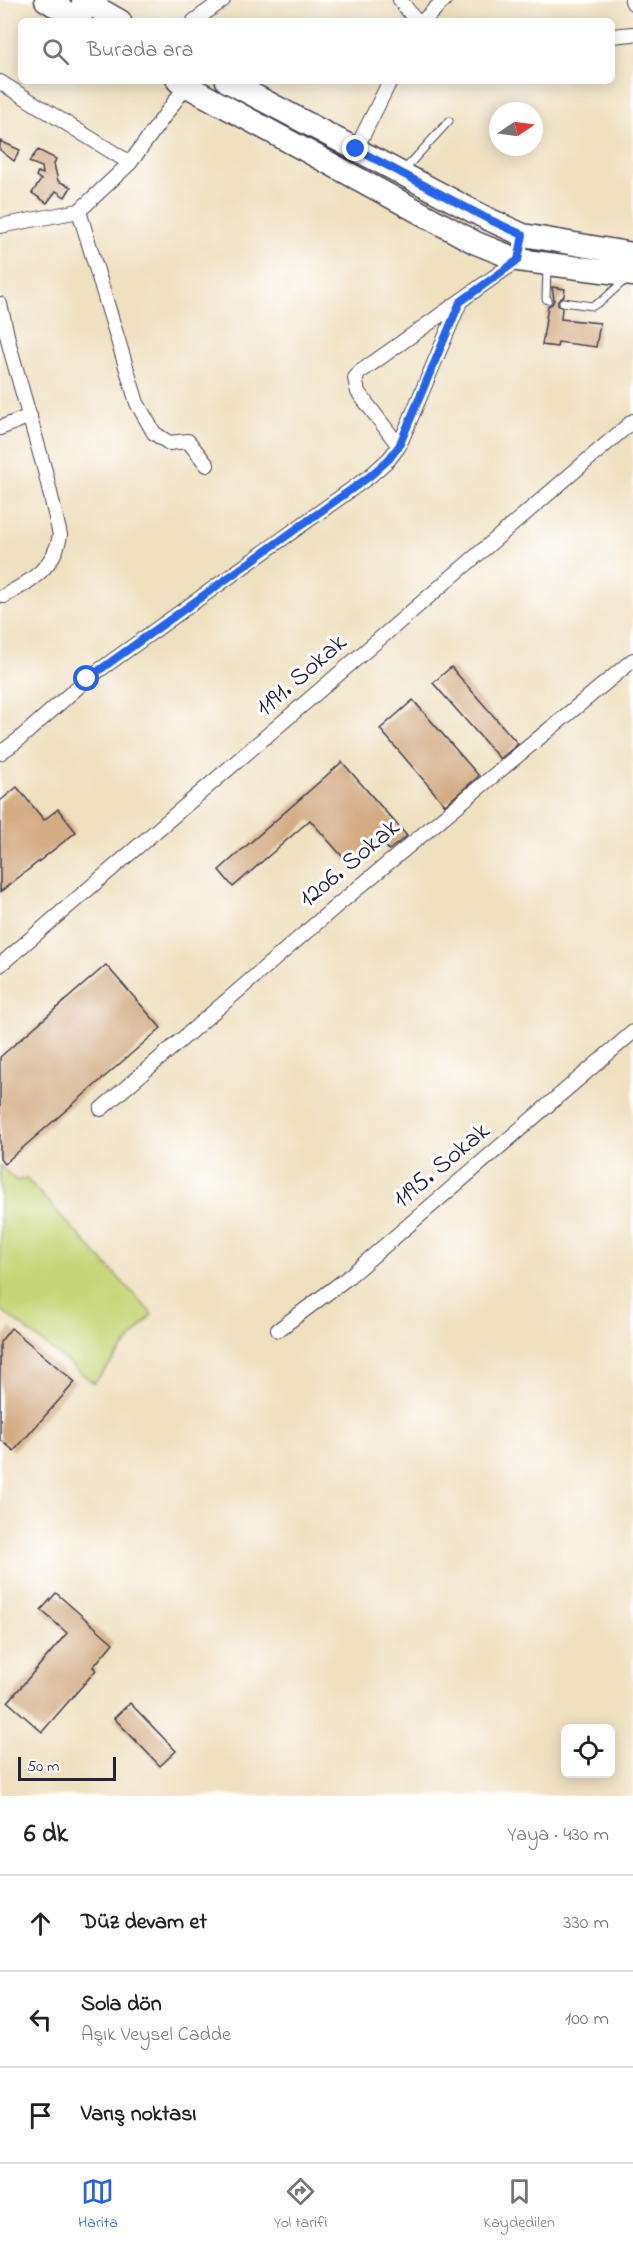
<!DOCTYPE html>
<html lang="tr">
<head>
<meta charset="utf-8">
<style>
	:root { --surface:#fff; --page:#f6f6f6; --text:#222; --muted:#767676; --line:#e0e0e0; --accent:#2563eb }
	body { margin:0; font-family:"Indie Flower",sans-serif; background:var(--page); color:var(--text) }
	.controls { position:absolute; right:18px; bottom:18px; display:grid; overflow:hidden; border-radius:9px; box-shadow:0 3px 15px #0003 }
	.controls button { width:54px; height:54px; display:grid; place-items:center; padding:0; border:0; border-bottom:2px solid var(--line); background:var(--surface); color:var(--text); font:30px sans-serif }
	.compass { position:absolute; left:489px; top:102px; width:54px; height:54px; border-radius:50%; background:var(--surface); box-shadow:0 3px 15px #0003; rotate:77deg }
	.scale { position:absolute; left:18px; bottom:15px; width:98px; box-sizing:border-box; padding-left:6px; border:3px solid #22223b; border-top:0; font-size:16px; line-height:21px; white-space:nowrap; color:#22223b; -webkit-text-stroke:4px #fff; paint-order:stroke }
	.stop { position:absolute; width:18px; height:18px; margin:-14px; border:4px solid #2563eb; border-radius:50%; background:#fff }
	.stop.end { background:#2563eb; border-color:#fff; box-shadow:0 2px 6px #0008 }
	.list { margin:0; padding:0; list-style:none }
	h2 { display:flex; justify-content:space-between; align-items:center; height:78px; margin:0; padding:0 24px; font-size:26px }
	h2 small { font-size:20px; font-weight:400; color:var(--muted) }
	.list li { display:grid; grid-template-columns:39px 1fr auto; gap:18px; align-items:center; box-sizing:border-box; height:96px; padding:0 24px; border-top:2px solid var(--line) }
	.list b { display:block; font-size:22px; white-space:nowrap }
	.list p { margin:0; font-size:20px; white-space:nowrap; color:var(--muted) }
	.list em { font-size:20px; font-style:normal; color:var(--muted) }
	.icon { flex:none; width:33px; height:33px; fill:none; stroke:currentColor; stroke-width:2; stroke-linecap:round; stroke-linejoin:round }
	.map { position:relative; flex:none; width:633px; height:1796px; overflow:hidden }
	.search { position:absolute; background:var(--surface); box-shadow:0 3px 15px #0003; left:18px; right:18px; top:18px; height:66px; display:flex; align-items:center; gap:15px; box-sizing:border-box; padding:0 21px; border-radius:9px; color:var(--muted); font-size:22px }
	.sheet { height:366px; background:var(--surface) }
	nav { display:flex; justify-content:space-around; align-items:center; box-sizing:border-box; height:84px; border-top:2px solid var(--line); background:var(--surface); font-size:16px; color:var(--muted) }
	nav a { display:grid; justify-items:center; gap:3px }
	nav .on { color:var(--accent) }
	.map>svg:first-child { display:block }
	.green { fill:#c6d577; stroke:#747c59; stroke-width:1.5 }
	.building { fill:#d3ac84 }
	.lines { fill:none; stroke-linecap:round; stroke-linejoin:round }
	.lane-casing { stroke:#413e4f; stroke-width:9 }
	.street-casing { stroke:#413e4f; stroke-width:16 }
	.primary-casing { stroke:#413e4f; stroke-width:25 }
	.lane { stroke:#fff; stroke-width:7 }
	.street { stroke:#fff; stroke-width:14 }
	.primary { stroke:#fff; stroke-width:22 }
	.route { stroke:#2563eb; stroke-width:8 }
	.labels { text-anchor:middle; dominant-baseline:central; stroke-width:6; stroke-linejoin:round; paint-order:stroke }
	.street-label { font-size:26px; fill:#22223b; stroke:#fff }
</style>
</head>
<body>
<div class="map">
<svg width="633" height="1796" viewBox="0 0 633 1796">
	<rect width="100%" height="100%" fill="#fff"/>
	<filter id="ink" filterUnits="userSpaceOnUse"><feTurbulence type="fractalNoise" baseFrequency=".0167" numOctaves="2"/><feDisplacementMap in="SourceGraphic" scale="12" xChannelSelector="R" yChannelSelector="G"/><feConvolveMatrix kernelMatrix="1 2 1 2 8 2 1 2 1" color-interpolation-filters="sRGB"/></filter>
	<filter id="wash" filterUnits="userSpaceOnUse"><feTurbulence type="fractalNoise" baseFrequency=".008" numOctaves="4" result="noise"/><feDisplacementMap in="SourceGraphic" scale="24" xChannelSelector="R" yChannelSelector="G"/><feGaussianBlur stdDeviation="1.35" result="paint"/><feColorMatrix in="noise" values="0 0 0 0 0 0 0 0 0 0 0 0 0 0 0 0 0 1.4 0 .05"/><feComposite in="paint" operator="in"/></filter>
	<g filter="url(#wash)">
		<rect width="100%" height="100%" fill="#efe0c0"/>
		<!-- green -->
		<path class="green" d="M0,1166L16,1181L26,1178L152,1314L94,1383L0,1309Z"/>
		<g id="blocks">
			<!-- building -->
			<path class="building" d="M0,141L20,150L14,161L0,150Z
				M38,150L56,159L54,164L58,181L71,187L65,197L56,191L47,203L32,193L41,180L36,176L38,172L43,174L42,167L29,162Z
				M552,287L565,289L564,296L558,301V305L562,308L561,319L600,323L596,347L558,342L557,347L542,345L548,306L552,304L554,300Z
				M451,667L518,744L500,759L433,683Z
				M413,700L479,776L445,805L380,729Z
				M342,762L407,836L389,850L378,838L349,864L310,820L233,887L219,870Z
				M17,787L44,820L58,809L76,832L0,892V801Z
				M106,965L161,1028L4,1164L0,1159V1057Z
				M11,1328L75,1382L14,1451L0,1439V1342Z
				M56,1593L113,1643L93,1667L96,1670L42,1732L8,1702L67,1633L41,1610Z
				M130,1703L176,1751L160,1766L114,1718Z"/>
		</g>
	</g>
	<g filter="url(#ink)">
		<use href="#blocks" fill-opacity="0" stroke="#413e4f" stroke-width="1.5"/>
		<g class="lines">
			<!-- lane casing -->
			<g class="lane-casing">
				<path id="lane" d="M404,170L449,121
					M547,266L546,299L548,300
					M563,302L593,306L603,300L626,279"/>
			</g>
			<!-- street casing -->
			<g class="street-casing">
				<path id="street" d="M400,0L416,21
					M632,0L633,3
					M194,21L223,0
					M423,21L444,0
					M612,36L633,34
					M0,82L130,163
					M356,149L390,81
					M79,211L137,403L154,433L169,443L188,441L207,465
					M0,226L79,211L130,163L186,86
					M0,304L10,348L45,471L60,535C55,567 30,582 4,596
					M0,428L30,416
					M399,446L460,302
					M0,753L17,741L87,679L370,476L389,459L399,446L358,392L355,378L360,372L518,260L523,235
					M0,965L633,421
					M101,1109L334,908L633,660
					M278,1330L346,1279L633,1032"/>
			</g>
			<!-- primary casing -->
			<g class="primary-casing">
				<path id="primary" d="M46,0L81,21
					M83,0L120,21
					M178,81L476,243L518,260L633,275
					M227,81L486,218L523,235L633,254"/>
			</g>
			<!-- lane -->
			<use href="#lane" class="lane"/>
			<!-- street -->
			<use href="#street" class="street"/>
			<!-- primary -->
			<use href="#primary" class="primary"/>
		</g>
	</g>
	<g class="lines" filter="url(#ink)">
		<!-- route -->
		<path class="route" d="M87,679L370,476L389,459L399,446L460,302L518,260L523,235L486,218L356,149"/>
	</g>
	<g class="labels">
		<!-- street labels -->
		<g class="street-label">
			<text transform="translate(302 676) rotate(-41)">1191. Sokak</text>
			<text transform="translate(350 864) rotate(-40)">1206. Sokak</text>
			<text transform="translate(442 1166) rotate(-40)">1195. Sokak</text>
		</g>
	</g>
</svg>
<div class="controls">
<button><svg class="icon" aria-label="locate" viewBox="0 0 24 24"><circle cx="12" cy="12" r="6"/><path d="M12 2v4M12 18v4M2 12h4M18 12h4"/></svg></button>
</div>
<svg class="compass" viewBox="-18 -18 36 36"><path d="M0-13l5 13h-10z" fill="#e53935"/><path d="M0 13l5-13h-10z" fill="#767676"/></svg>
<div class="scale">50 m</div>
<div class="stop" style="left:87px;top:679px"></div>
<div class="stop end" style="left:356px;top:149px"></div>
<div class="search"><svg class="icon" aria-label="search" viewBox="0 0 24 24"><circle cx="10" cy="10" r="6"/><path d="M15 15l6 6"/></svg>Burada ara</div>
</div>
<section class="sheet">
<h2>6 dk<small>Yaya · 430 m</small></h2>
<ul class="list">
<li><svg class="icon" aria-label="ahead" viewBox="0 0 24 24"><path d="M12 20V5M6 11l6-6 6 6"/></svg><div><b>Düz devam et</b></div><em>330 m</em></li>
<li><svg class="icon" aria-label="left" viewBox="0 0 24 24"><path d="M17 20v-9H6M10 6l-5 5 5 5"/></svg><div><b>Sola dön</b><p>Aşık Veysel Cadde</p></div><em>100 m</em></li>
<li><svg class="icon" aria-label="arrive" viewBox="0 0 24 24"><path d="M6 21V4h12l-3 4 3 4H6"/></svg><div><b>Varış noktası</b></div></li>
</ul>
</section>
<nav>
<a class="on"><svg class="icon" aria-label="map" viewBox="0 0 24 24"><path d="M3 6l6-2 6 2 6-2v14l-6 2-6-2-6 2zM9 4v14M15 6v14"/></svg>Harita</a>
<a><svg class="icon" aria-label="directions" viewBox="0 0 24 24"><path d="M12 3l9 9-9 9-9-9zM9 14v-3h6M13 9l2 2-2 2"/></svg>Yol tarifi</a>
<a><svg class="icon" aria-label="saved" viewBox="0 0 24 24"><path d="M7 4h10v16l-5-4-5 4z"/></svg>Kaydedilen</a>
</nav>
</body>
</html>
